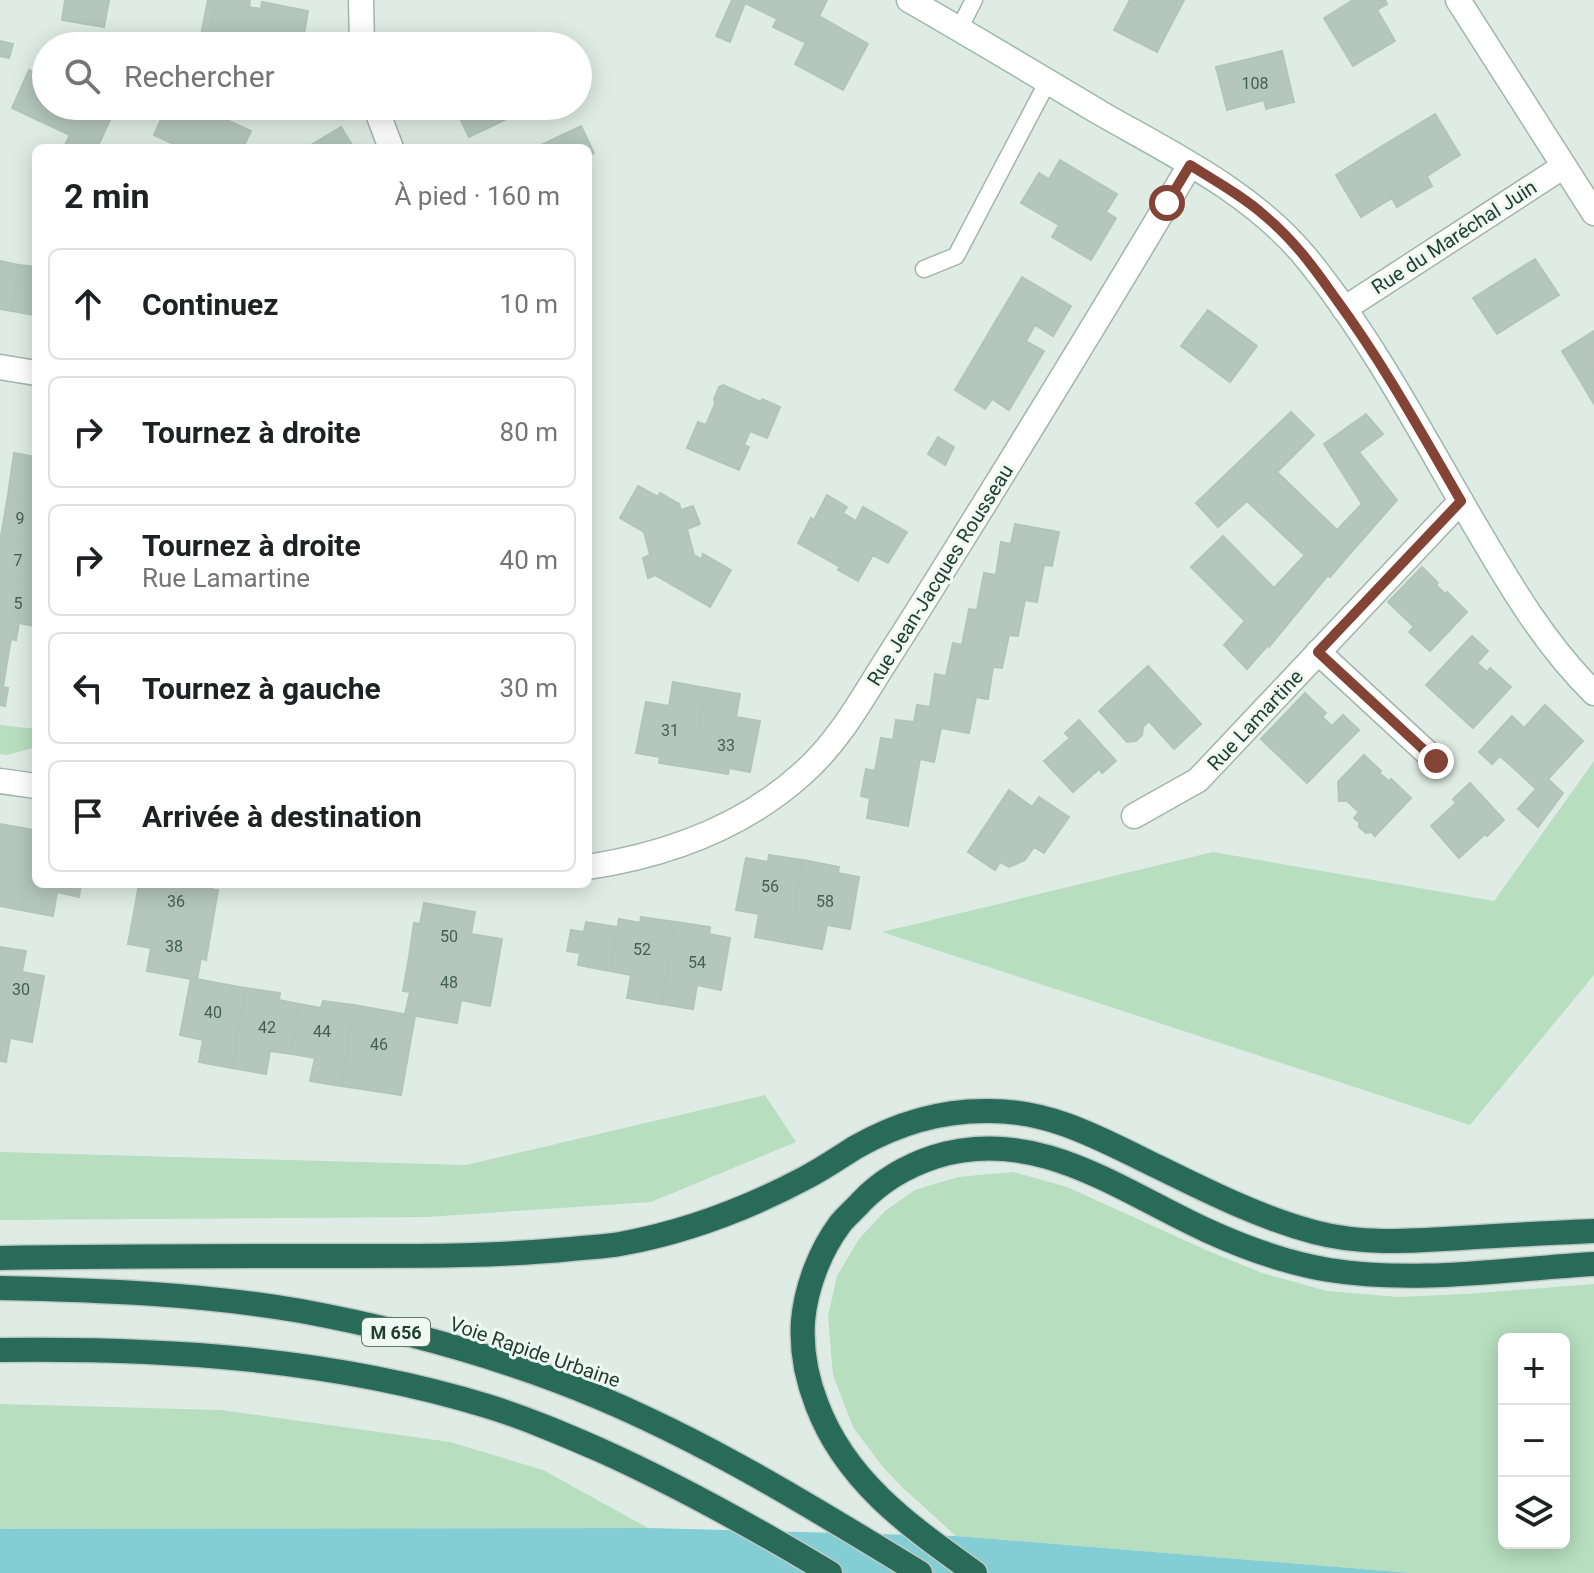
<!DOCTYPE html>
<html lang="fr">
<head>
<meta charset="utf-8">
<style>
	:root { --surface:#fff; --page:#f2f2f2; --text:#202124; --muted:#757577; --line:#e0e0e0 }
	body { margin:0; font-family:Roboto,sans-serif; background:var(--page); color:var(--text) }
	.controls { position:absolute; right:24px; bottom:24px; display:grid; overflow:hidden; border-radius:12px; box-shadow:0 4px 20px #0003 }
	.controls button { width:72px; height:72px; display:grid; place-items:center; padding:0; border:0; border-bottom:2px solid var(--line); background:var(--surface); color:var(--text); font:40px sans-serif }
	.stop { position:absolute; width:24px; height:24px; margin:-18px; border:6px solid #834436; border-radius:50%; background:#fff }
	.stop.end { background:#834436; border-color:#fff; box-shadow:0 2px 8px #0008 }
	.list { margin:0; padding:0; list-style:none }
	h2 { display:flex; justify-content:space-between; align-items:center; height:104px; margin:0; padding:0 32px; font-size:34px }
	h2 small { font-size:26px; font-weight:400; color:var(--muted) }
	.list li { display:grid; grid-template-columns:52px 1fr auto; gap:24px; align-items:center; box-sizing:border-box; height:112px; margin:0 16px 16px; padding:0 16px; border:2px solid var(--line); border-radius:12px }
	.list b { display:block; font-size:30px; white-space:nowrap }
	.list p { margin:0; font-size:26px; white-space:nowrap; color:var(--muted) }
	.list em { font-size:26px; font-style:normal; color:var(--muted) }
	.icon { flex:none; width:44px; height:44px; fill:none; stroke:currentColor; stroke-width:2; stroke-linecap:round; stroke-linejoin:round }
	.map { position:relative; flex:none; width:1594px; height:1573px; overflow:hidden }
	.search { position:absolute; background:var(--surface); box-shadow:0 4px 20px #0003; left:32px; top:32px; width:560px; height:88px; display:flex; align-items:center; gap:20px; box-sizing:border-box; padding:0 28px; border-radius:44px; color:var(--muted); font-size:30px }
	.panel { position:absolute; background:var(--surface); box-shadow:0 4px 20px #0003; left:32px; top:144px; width:560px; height:744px; border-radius:12px }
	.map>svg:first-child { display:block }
	.green { fill:#b6debf; fill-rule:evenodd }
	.water { fill:#83cdd5 }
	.building { fill:#b4c6be; stroke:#b1c5bc; stroke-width:2 }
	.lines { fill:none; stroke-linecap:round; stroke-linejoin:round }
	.lane-casing { stroke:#a2b4ac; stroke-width:19 }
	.street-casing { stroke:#a2b4ac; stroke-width:27 }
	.secondary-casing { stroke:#9db8ad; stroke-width:27 }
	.highway-casing { stroke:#c0c9c6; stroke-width:27 }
	.lane { stroke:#fff; stroke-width:16 }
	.street { stroke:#fff; stroke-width:24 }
	.secondary { stroke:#fff; stroke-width:24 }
	.highway { stroke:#296b59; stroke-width:24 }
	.route { stroke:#834436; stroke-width:10 }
	.labels { text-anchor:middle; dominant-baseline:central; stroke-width:6; stroke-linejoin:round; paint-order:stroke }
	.number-label { font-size:16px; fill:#445f56 }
	.shield { fill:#f0f8f3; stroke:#5e756d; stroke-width:2 }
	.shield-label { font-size:18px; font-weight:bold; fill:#1f3d33 }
	.street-label { font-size:20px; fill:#1f3d33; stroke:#f0f8f3 }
</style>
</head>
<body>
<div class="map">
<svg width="1594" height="1573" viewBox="0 0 1594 1573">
	<rect width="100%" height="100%" fill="#dfece5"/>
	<!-- green -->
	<path class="green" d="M0,725L36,729V745L33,748L7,755L0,754Z
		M1594,761V975L1470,1125L882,932L1213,852L1494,901Z
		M765,1095L796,1142L651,1202L427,1217L0,1220V1152L466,1165Z
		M1013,1172L1067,1187L1206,1250L1262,1273L1327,1291L1398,1297L1466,1294L1594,1284V1573H1412L956,1536L902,1487L882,1466L853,1427L833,1375L828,1316L837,1276L859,1239L885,1211L915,1190L958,1177ZM1504,1339H1564V1543H1504Z
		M0,1404L221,1410L450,1442L543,1470L648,1528L0,1529Z"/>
	<!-- water -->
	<path class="water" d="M648,1528L956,1536L1412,1573H0V1529Z"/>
	<!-- building -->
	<path class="building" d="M65,0H109L104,27L62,20Z
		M208,0H216L210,36L201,35Z
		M216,0H250L249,7L261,9L262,2L308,11L302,46H263L243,42L242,45L215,40V37L210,36Z
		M732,0H746L730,42L716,36Z
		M746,0H786L777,19L745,3Z
		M786,0H827L806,43L773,27Z
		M1130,0H1184L1157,52L1114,30Z
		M1353,0H1385L1387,4L1377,10L1395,41L1353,66L1324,18Z
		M819,16L868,44L843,90L795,64Z
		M0,41L13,44L9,58L0,56Z
		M1282,51L1294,102L1266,109L1264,100L1227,110L1216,67Z
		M29,70L46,78V106H108L115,109L97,148H72L65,145L70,135L12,108Z
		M167,106H196L251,131L243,148H182L154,135Z
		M454,106H511L515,115L469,137Z
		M1435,114L1460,155L1427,176L1432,186L1415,196L1384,145Z
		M581,126L594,153L588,156V148H535Z
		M341,127L354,148H306Z
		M1384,145L1415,196L1397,207L1392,198L1361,217L1336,175Z
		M1060,160L1117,194L1106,212L1116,218L1091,260L1052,237L1059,225L1021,203L1039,173L1049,179Z
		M1535,259L1559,295L1527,315L1503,279Z
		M0,261L19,265L12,311L0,309Z
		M19,265L36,267L34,315L12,311Z
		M1022,277L1071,306L1053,336L1035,325L1026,341L1044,351L1009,410L992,399L985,409L955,390Z
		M1503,279L1527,315L1497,334L1473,298Z
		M1208,310L1257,346L1230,382L1181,346Z
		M1594,331V374L1581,382L1562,351Z
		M1594,374V404L1581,382Z
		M723,385L761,402L762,399L780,407L767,438L750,431L744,445L749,447L739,470L687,448L698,422L706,425L715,404L714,399L719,387Z
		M1291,412L1314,435L1277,472L1337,530L1362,504L1324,444L1366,414L1383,434L1359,452L1397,500L1347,557L1341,562L1323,545L1310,560L1247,501L1218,527L1196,503Z
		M938,437L954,447L945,465L928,454Z
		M14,453L36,457V500L8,495Z
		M638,486L658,497L660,493L679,504L681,510L693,506L700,524L687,529L694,555L701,559L703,554L731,570L710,607L655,575L648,578L643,558L650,555L644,532L620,518Z
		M8,495L36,500V542L1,536Z
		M827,495L847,507L843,513L856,521L863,507L891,523L858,581L838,570L840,567L798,543L811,518L814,520Z
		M891,523L907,532L888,563L873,555Z
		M1015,524L1059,532L1052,566L1044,565L1037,602L1025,600L1018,636L1009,635L1002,668L993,667L988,699L976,697L969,733L941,728L934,762L920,759L908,826L867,818L870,798L861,796L866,769L875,771L881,738L893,740L896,720L914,722L917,705L930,707L935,674L946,676L953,643L962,645L969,609L977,610L984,573L996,575L1001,542L1011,544Z
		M1,536L36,542V585L0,579Z
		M1223,536L1274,588L1305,555L1310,560L1323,545L1341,562L1347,557L1330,577L1328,575L1269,647L1268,645L1247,669L1224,645L1245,621L1191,567Z
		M1422,567L1438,583L1436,585L1445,594L1447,592L1467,612L1430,651L1409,632L1414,627L1388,602Z
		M0,579L36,585V626L0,620Z
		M0,620L19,623L16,640L11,639L7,662L0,660Z
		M1472,636L1488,651L1477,663L1487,672L1490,668L1511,687L1473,728L1426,685Z
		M0,660L7,662L3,687L8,688L5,706L0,705Z
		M1148,666L1201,724L1174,749L1149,721L1143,727L1142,735L1136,741L1127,742L1099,711Z
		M673,682L706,688L692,768L659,763L660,757L636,753L646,702L669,706Z
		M706,688L740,694L736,717L760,721L750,772L729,768L728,774L692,768Z
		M1305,693L1326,713L1322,717L1332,726L1343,715L1359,730L1307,783L1261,739Z
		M1545,705L1564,723L1518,772L1500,756L1492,764L1479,752L1512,716L1524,728Z
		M1079,720L1116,761L1102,773L1099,769L1073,792L1044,761L1070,738L1065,733Z
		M1564,723L1583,741L1548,779L1563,793L1538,827L1518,809L1536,789L1518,772Z
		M1364,755L1381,771L1379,773L1389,781L1391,779L1411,798L1375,836L1371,832L1366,833L1359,827V822L1354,818L1359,812L1347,801H1339L1338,782Z
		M1470,783L1504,820L1487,836L1485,834L1459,858L1431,826L1456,803L1453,799Z
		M1009,790L1032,807L1039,797L1069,817L1044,853L1034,847L1025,860L1009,867L1000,862L995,870L968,852Z
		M0,824L34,830L21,910L0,906Z
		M34,830H36V884H81L79,897L57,892L53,916L21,910Z
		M769,855L803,860L788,943L755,937L759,914L736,910L746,858L768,862Z
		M803,860L839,867L838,873L859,877L850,929L827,925L822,949L788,943Z
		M139,884H213L212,890H218L212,925L134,912Z
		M424,903L475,912L471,934L502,939L496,973L409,957L414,923L420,924Z
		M134,912L212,925L206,960L201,958L197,980L147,971L151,948L128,944Z
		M641,917L676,922L661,1004L627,998L631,975L610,971L619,919L640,923Z
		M586,922L617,927L610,971L578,965L580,953L567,951L571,930L584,932Z
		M676,922L710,927L709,934L730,938L721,990L697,985L693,1009L661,1004Z
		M0,947L26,951L22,972L44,976L38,1010L0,1003Z
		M409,957L496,973L490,1006L461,1000L457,1023L405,1014L410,992L403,991Z
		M191,978L245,988L232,1068L199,1062L203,1040L180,1035Z
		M245,988L280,993L279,1000L299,1004L292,1054L270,1051L266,1074L232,1068Z
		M323,1001L354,1005L341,1086L310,1081L315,1058L292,1054L299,1004L321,1008Z
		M0,1003L38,1010L32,1042L10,1038L6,1062L0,1061Z
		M354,1005L415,1016L401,1095L341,1086Z"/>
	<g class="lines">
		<!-- lane casing -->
		<g class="lane-casing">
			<path id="lane" d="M959,29L974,0
				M924,269L956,256L1048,81"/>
		</g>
		<!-- street casing -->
		<g class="street-casing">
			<path id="street" d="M361,0L362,46
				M1458,0L1594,213
				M375,106L391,148
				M1344,309L1564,166
				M0,367L36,373
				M1318,652L1436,761
				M0,781L36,786
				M1134,816L1198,780L1461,501
				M588,867C666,855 743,827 802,774C834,746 857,708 879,672C898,642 918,611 937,580C1023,442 1108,304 1190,165"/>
		</g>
		<!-- secondary casing -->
		<g class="secondary-casing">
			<path id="secondary" d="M909,0C974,37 1038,76 1102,114C1174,155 1255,194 1308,260C1371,338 1419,429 1469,515C1506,578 1542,642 1594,693"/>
		</g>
		<!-- highway casing -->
		<g class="highway-casing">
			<path id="highway" d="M0,1258C119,1256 237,1256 356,1256C428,1256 499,1256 571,1249C587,1247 604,1247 620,1244C686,1232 749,1208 807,1177C824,1168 840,1157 856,1147C898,1123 941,1110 990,1111C1049,1111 1095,1136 1146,1161C1201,1188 1255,1216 1314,1232C1362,1245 1412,1241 1462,1238C1506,1235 1550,1233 1594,1231
				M0,1288C100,1290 202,1294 301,1311C388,1327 475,1350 558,1381C686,1429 804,1502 920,1573
				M0,1350C163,1348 331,1358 487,1406C526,1418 563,1434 600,1450C680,1486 755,1528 830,1573
				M975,1573C911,1527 846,1482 817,1405C806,1377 801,1351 803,1321C806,1287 820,1251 840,1224C846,1216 855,1209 861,1202C882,1180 907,1166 934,1157C1036,1125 1119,1190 1206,1230C1245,1248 1287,1263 1329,1270C1417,1284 1506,1269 1594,1264"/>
		</g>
		<!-- lane -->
		<use href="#lane" class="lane"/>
		<!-- street -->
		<use href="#street" class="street"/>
		<!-- secondary -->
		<use href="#secondary" class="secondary"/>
		<!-- highway -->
		<use href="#highway" class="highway"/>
	</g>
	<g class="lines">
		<!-- route -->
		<path class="route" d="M1167,203L1190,165C1215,181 1243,196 1265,216C1294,240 1315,269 1336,299C1383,363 1421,432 1461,501L1318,652L1436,761"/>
	</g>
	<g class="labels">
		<!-- number labels -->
		<g class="number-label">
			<text x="1255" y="83">108</text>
			<text x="20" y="518">9</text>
			<text x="18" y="560">7</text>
			<text x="18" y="603">5</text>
			<text x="670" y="730">31</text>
			<text x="726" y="745">33</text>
			<text x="770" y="886">56</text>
			<text x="176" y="901">36</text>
			<text x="825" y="901">58</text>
			<text x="449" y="936">50</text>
			<text x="174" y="946">38</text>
			<text x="642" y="949">52</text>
			<text x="697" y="962">54</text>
			<text x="449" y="982">48</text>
			<text x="21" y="989">30</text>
			<text x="213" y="1012">40</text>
			<text x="267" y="1027">42</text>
			<text x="322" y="1031">44</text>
			<text x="379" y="1044">46</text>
		</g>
		<!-- shield labels -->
		<rect class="shield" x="362" y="1318" width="68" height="28" rx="6"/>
		<g class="shield-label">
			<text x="396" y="1332">M 656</text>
		</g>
		<!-- street labels -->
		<g class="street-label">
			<text transform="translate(1454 237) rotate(-33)">Rue du Maréchal Juin</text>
			<text transform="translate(940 575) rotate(-58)">Rue Jean-Jacques Rousseau</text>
			<text transform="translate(1255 720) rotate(-47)">Rue Lamartine</text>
			<text transform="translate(535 1352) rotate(19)">Voie Rapide Urbaine</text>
		</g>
	</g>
</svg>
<div class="controls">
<button>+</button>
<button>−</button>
<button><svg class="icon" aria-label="layers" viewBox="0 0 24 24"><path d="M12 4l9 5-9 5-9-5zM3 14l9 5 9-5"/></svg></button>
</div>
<div class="stop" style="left:1167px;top:203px"></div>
<div class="stop end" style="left:1436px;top:761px"></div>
<div class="search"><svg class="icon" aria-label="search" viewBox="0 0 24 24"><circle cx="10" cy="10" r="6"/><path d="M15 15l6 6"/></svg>Rechercher</div>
<section class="panel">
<h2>2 min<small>À pied · 160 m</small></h2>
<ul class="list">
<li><svg class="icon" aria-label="ahead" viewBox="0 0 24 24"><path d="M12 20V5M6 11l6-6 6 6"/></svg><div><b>Continuez</b></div><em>10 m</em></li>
<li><svg class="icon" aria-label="right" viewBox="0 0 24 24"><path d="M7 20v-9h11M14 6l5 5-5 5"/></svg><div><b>Tournez à droite</b></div><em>80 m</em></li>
<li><svg class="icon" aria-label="right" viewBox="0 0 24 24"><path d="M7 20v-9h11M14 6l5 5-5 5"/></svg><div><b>Tournez à droite</b><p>Rue Lamartine</p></div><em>40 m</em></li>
<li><svg class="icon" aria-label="left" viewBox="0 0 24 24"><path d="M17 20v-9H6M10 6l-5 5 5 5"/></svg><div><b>Tournez à gauche</b></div><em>30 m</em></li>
<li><svg class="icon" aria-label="arrive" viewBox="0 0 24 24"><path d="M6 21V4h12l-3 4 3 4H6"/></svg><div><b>Arrivée à destination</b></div></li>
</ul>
</section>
</div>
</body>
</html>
